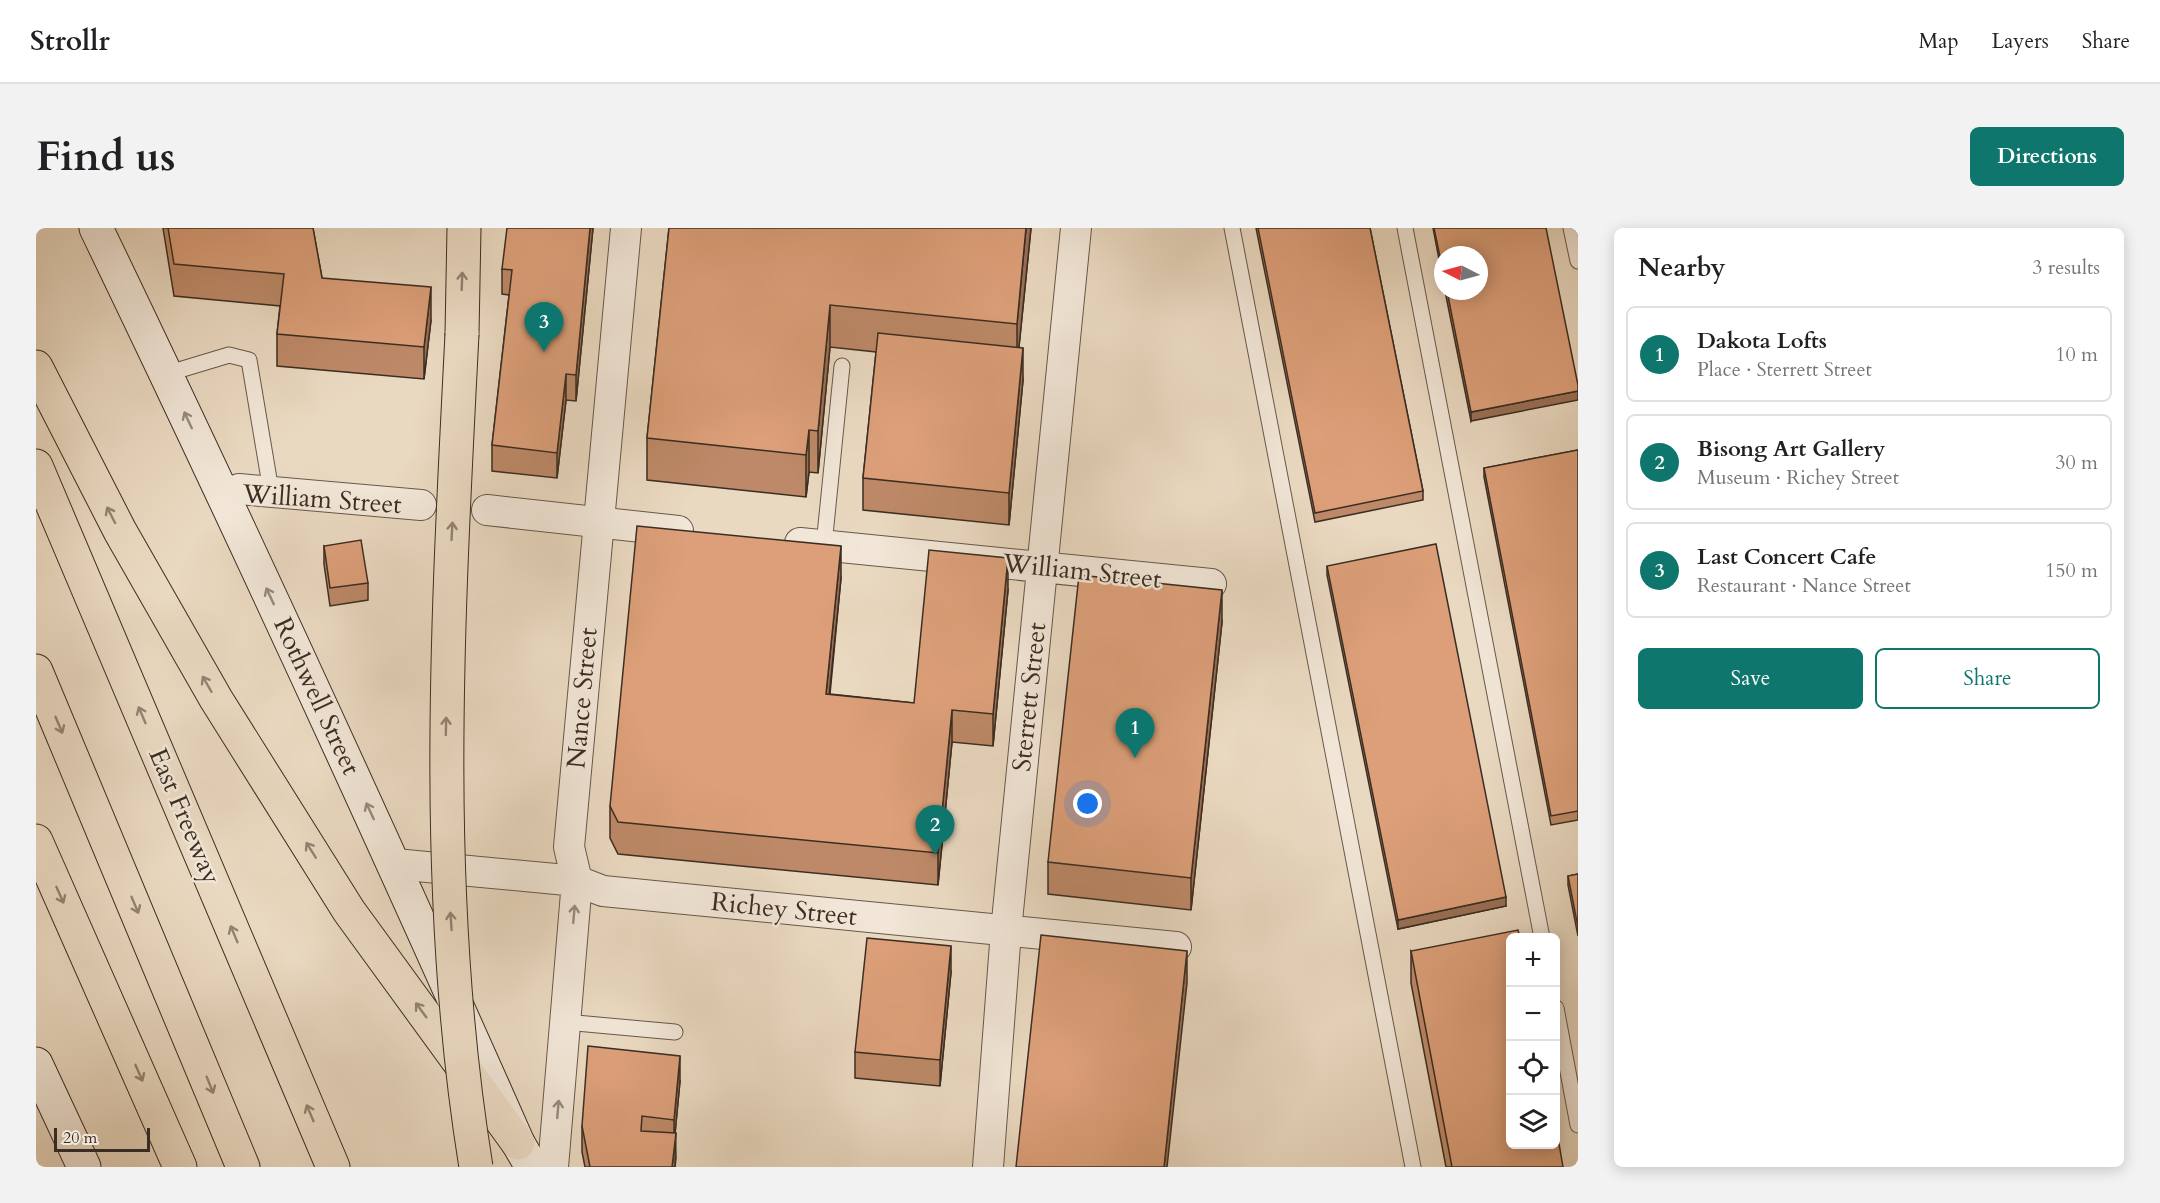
<!DOCTYPE html>
<html lang="en">
<head>
<meta charset="utf-8">
<style>
	:root { --surface:#fff; --page:#f2f2f2; --text:#202124; --muted:#757577; --line:#e0e0e0; --accent:#0f766e }
	body { margin:0; font-family:Cardo,serif; background:var(--page); color:var(--text) }
	.controls { position:absolute; right:18px; bottom:18px; display:grid; overflow:hidden; border-radius:9px; box-shadow:0 3px 15px #0003 }
	.controls button { width:54px; height:54px; display:grid; place-items:center; padding:0; border:0; border-bottom:2px solid var(--line); background:var(--surface); color:var(--text); font:30px sans-serif }
	.compass { position:absolute; left:1398px; top:18px; width:54px; height:54px; border-radius:50%; background:var(--surface); box-shadow:0 3px 15px #0003; rotate:276deg }
	.scale { position:absolute; left:18px; bottom:15px; width:96px; box-sizing:border-box; padding-left:6px; border:3px solid #3b2d22; border-top:0; font-size:16px; line-height:21px; white-space:nowrap; color:#3b2d22; -webkit-text-stroke:4px #f1e6d7; paint-order:stroke }
	.you { position:absolute; left:1052px; top:576px; width:21px; height:21px; margin:-15px; border:4px solid #fff; border-radius:50%; background:#1a73e8; box-shadow:0 0 0 9px #1a73e833 }
	.badge { display:grid; place-items:center; width:39px; height:39px; border-radius:50%; background:var(--accent); color:#fff; font-size:20px; font-weight:700 }
	.pin { position:absolute; translate:-50% -50px; filter:drop-shadow(0 2px 3px #0008) }
	.pin::after { content:''; position:absolute; top:32px; width:21px; height:18px; background:inherit; clip-path:polygon(0 0,100% 0,50% 100%) }
	.list { margin:0; padding:0; list-style:none }
	h2 { display:flex; justify-content:space-between; align-items:center; height:78px; margin:0; padding:0 24px; font-size:26px }
	h2 small { font-size:20px; font-weight:400; color:var(--muted) }
	.list li { display:grid; grid-template-columns:39px 1fr auto; gap:18px; align-items:center; box-sizing:border-box; height:96px; margin:0 12px 12px; padding:0 12px; border:2px solid var(--line); border-radius:9px }
	.list b { display:block; font-size:22px; white-space:nowrap }
	.list p { margin:0; font-size:20px; white-space:nowrap; color:var(--muted) }
	.list em { font-size:20px; font-style:normal; color:var(--muted) }
	.actions { display:flex; gap:12px; padding:18px 24px }
	.actions a { flex:1; padding:14px 0; border:2px solid var(--accent); border-radius:9px; text-align:center; font-size:21px; color:var(--accent) }
	.actions .main { background:var(--accent); color:#fff }
	.icon { flex:none; width:33px; height:33px; fill:none; stroke:currentColor; stroke-width:2; stroke-linecap:round; stroke-linejoin:round }
	.map { position:relative; flex:none; width:1542px; height:939px; overflow:hidden; border-radius:9px }
	header { display:flex; align-items:center; gap:36px; box-sizing:border-box; height:84px; padding:0 30px; background:var(--surface); border-bottom:2px solid var(--line) }
	header strong { font-size:28px }
	nav { display:flex; gap:33px; margin-inline-start:auto; font-size:21px }
	.intro { display:flex; align-items:center; justify-content:space-between; box-sizing:border-box; height:144px; padding:0 36px }
	h1 { margin:0; font-size:42px }
	.button { padding:15px 27px; border-radius:9px; background:var(--accent); color:#fff; font-size:21px; font-weight:700 }
	main { display:flex; gap:36px; padding:0 36px }
	aside { flex:1; background:var(--surface); border-radius:9px; box-shadow:0 3px 15px #0003 }
	.map>svg:first-child { display:block }
	.lines { fill:none; stroke-linecap:round; stroke-linejoin:round }
	.lane-casing { stroke:#67584a; stroke-width:17 }
	.street-casing { stroke:#67584a; stroke-width:32 }
	.secondary-casing { stroke:#3b2d22; stroke-width:35 }
	.highway-casing { stroke:#3b2d22; stroke-width:35 }
	.lane { stroke:#f1e6d7; stroke-width:15 }
	.street { stroke:#f1e6d7; stroke-width:30 }
	.secondary { stroke:#f1e6d7; stroke-width:33 }
	.highway { stroke:#ead9c1; stroke-width:33 }
	.highway-bridge-casing { stroke:#3b2d22; stroke-width:35; stroke-linecap:butt }
	.highway-bridge { stroke:#ead9c1; stroke-width:33 }
	.wall { fill:#bd8968; stroke:#3b2d22; stroke-width:1.5 }
	.shaded-wall { fill:#9a6f55; stroke:#3b2d22; stroke-width:1.5 }
	.building { fill:#dc9f79; stroke:#3b2d22; stroke-width:1.5 }
	.oneway { stroke:#928372 }
	.oneway2 { stroke:#968a7c }
	.labels { text-anchor:middle; dominant-baseline:central; stroke-width:5; stroke-linejoin:round; paint-order:stroke }
	.street-label { font-size:26px; fill:#3b2d22; stroke:#f1e6d7 }
</style>
</head>
<body>
<header>
<strong>Strollr</strong>
<nav><a>Map</a><a>Layers</a><a>Share</a></nav>
</header>
<div class="intro"><h1>Find us</h1><a class="button">Directions</a></div>
<main>
<div class="map">
<svg width="1542" height="939" viewBox="0 0 1542 939">
	<rect width="100%" height="100%" fill="#ead9c1"/>
	<filter id="stains"><feTurbulence type="fractalNoise" baseFrequency=".00333" numOctaves="4"/><feColorMatrix values="0 0 0 0 .2 0 0 0 0 .09 0 0 0 0 .02 0 0 0 .5 -.17"/></filter>
	<radialGradient id="worn" r=".72"><stop offset=".6" stop-color="#630" stop-opacity="0"/><stop offset="1" stop-color="#630" stop-opacity=".3"/></radialGradient>
	<g class="lines">
		<!-- lane casing -->
		<g class="lane-casing">
			<path id="lane" d="M1196,0L1377,939
				M1369,0L1506,710
				M1535,0L1542,33
				M130,146L193,127L213,132L235,263
				M788,317L806,138
				M1520,780L1542,897
				M529,794L639,804"/>
		</g>
		<!-- street casing -->
		<g class="street-casing">
			<path id="street" d="M187,267L203,261L385,277
				M451,282L642,303
				M764,315L1175,356
				M359,636L541,653L567,663L1140,719
				M517,939L541,653L533,619L590,0
				M952,939L970,703L1040,0"/>
		</g>
		<!-- secondary casing -->
		<g class="secondary-casing">
			<path id="secondary" d="M60,0C206,303 346,608 482,915L496,939
				M0,836L48,939"/>
		</g>
		<!-- highway casing -->
		<g class="highway-casing">
			<path id="highway" d="M426,106L428,0
				M0,139L84,303L180,471L313,683L482,915
				M0,238L297,939
				M0,443L207,939
				M0,613L144,939"/>
		</g>
		<!-- lane -->
		<use href="#lane" class="lane"/>
		<!-- street -->
		<use href="#street" class="street"/>
		<!-- secondary -->
		<use href="#secondary" class="secondary"/>
		<!-- highway -->
		<use href="#highway" class="highway"/>
		<!-- highway-bridge casing -->
		<g class="highway-bridge-casing">
			<path id="highway-bridge" d="M426,106C412,384 395,663 440,939"/>
		</g>
		<!-- highway-bridge -->
		<use href="#highway-bridge" class="highway-bridge"/>
	</g>
	<!-- wall -->
	<path class="wall" d="M127,0H277L286,50L395,92L388,151L241,138V106L244,78L138,68Z
		M557,0L540,173L530,172L521,250L456,243V217L473,67L466,66V41Z
		M633,0H995L983,119L987,152L973,297L827,282V250L840,124L794,119L782,245L773,244L770,269L611,252V210Z
		M1220,0H1334L1387,263V272L1279,294Z
		M1397,0H1510L1435,193L1409,63H1443L1407,27V52Z
		M1542,222V592L1515,597L1448,249V240Z
		M288,318L332,355V372L294,378L288,336Z
		M1291,338L1470,678L1362,701L1291,347Z
		M805,350L794,466L878,475L972,362L957,518L916,514L902,657L582,626L574,610V578Z
		M1186,394L1155,682L1012,666V634Z
		M1542,646V708L1532,657V648Z
		M1375,723L1527,939H1410L1375,755Z
		M915,744L904,858L819,850V824Z
		M644,853L639,905L640,930L639,939H549L546,924V898Z"/>
	<!-- shaded-wall -->
	<path class="shaded-wall" d="M554,0H557L540,173V147Z
		M990,0H995L981,138V96Z
		M395,59V92L388,151V119Z
		M794,77V119L782,245V203Z
		M987,120V152L973,297V265Z
		M530,146V172L521,250V225Z
		M1542,163V172L1435,193V184Z
		M773,202V244L770,269V227Z
		M805,318V350L790,498V466Z
		M972,330V362L957,518V486Z
		M1186,362V394L1155,682V650Z
		M916,482V514L902,657V625Z
		M1470,669V678L1362,701V692Z
		M915,718V744L904,858V832Z
		M1151,723V755L1131,939H1128Z
		M644,828V853L638,917V892Z
		M640,905L639,939H636Z"/>
	<!-- building -->
	<path class="building" d="M132,0H277L286,50L395,59L388,119L241,106L248,46L138,36Z
		M471,0H554L540,147L530,146L521,225L456,217L476,42L466,41Z
		M633,0H990L981,96L794,77L782,203L773,202L770,227L611,210Z
		M1222,0H1334L1387,263L1279,285Z
		M1398,0H1510L1542,157V163L1435,184L1411,63H1443V27H1407V43Z
		M842,105L987,120L973,265L827,250Z
		M1542,222V583L1515,588L1448,240Z
		M601,298L805,318L790,466L878,475L893,322L972,330L957,486L916,482L902,625L582,594L574,578Z
		M325,312L332,355L294,360L288,318Z
		M1400,316L1470,669L1362,692L1291,338Z
		M1043,347L1186,362L1155,650L1012,634Z
		M1542,646V699L1532,648Z
		M1482,702L1484,710H1474V916H1520V898L1527,939H1416L1375,723Z
		M1005,707L1151,723L1128,939H980Z
		M831,710L915,718L904,832L819,824Z
		M552,818L644,828L638,892L606,888L605,903L640,905L636,939H554L546,898Z"/>
	<!-- one-way arrows -->
	<defs><path id="oneway-shaft" d="M-6 0H5M1.5-3L5.5 0L1.5 3" fill="none" stroke-width="1.6" stroke-linecap="round" stroke-linejoin="round" transform="scale(1.5)"/></defs>
	<g class="oneway">
		<use href="#oneway-shaft" transform="translate(426 53) rotate(-88)"/>
		<use href="#oneway-shaft" transform="translate(75 287) rotate(-117)"/>
		<use href="#oneway-shaft" transform="translate(416 303) rotate(-87)"/>
		<use href="#oneway-shaft" transform="translate(171 456) rotate(-120)"/>
		<use href="#oneway-shaft" transform="translate(106 487) rotate(-113)"/>
		<use href="#oneway-shaft" transform="translate(23 497) rotate(67)"/>
		<use href="#oneway-shaft" transform="translate(410 498) rotate(-89)"/>
		<use href="#oneway-shaft" transform="translate(275 622) rotate(-122)"/>
		<use href="#oneway-shaft" transform="translate(24 667) rotate(66)"/>
		<use href="#oneway-shaft" transform="translate(99 677) rotate(67)"/>
		<use href="#oneway-shaft" transform="translate(415 693) rotate(-94)"/>
		<use href="#oneway-shaft" transform="translate(198 706) rotate(-113)"/>
		<use href="#oneway-shaft" transform="translate(385 782) rotate(-126)"/>
		<use href="#oneway-shaft" transform="translate(103 845) rotate(66)"/>
		<use href="#oneway-shaft" transform="translate(174 857) rotate(68)"/>
		<use href="#oneway-shaft" transform="translate(274 885) rotate(-113)"/>
	</g>
	<g class="oneway2">
		<use href="#oneway-shaft" transform="translate(152 192) rotate(-115)"/>
		<use href="#oneway-shaft" transform="translate(234 368) rotate(-115)"/>
		<use href="#oneway-shaft" transform="translate(334 583) rotate(-115)"/>
		<use href="#oneway-shaft" transform="translate(538 686) rotate(-85)"/>
		<use href="#oneway-shaft" transform="translate(522 881) rotate(-85)"/>
	</g>
	<g class="labels">
		<!-- street labels -->
		<g class="street-label">
			<text transform="translate(286 271) rotate(4)">William Street</text>
			<text transform="translate(1046 343) rotate(6)">William Street</text>
			<text transform="translate(281 468) rotate(65)">Rothwell Street</text>
			<text transform="translate(993 469) rotate(-84)">Sterrett Street</text>
			<text transform="translate(546 470) rotate(-85)">Nance Street</text>
			<text transform="translate(149 588) rotate(67)">East Freeway</text>
			<text transform="translate(748 681) rotate(6)">Richey Street</text>
		</g>
	</g>
	<rect width="100%" height="100%" filter="url(#stains)"/>
	<rect width="100%" height="100%" fill="url(#worn)"/>
</svg>
<div class="controls">
<button>+</button>
<button>−</button>
<button><svg class="icon" aria-label="locate" viewBox="0 0 24 24"><circle cx="12" cy="12" r="6"/><path d="M12 2v4M12 18v4M2 12h4M18 12h4"/></svg></button>
<button><svg class="icon" aria-label="layers" viewBox="0 0 24 24"><path d="M12 4l9 5-9 5-9-5zM3 14l9 5 9-5"/></svg></button>
</div>
<svg class="compass" viewBox="-18 -18 36 36"><path d="M0-13l5 13h-10z" fill="#e53935"/><path d="M0 13l5-13h-10z" fill="#757577"/></svg>
<div class="scale">20 m</div>
<div class="you"></div>
<div class="pin badge" style="left:1099px;top:530px">1</div>
<div class="pin badge" style="left:899px;top:627px">2</div>
<div class="pin badge" style="left:508px;top:124px">3</div>
</div>
<aside>
<h2>Nearby<small>3 results</small></h2>
<ul class="list">
<li><span class="badge">1</span><div><b>Dakota Lofts</b><p>Place · Sterrett Street</p></div><em>10 m</em></li>
<li><span class="badge">2</span><div><b>Bisong Art Gallery</b><p>Museum · Richey Street</p></div><em>30 m</em></li>
<li><span class="badge">3</span><div><b>Last Concert Cafe</b><p>Restaurant · Nance Street</p></div><em>150 m</em></li>
</ul>
<div class="actions"><a class="main">Save</a><a>Share</a></div>
</aside>
</main>
</body>
</html>
